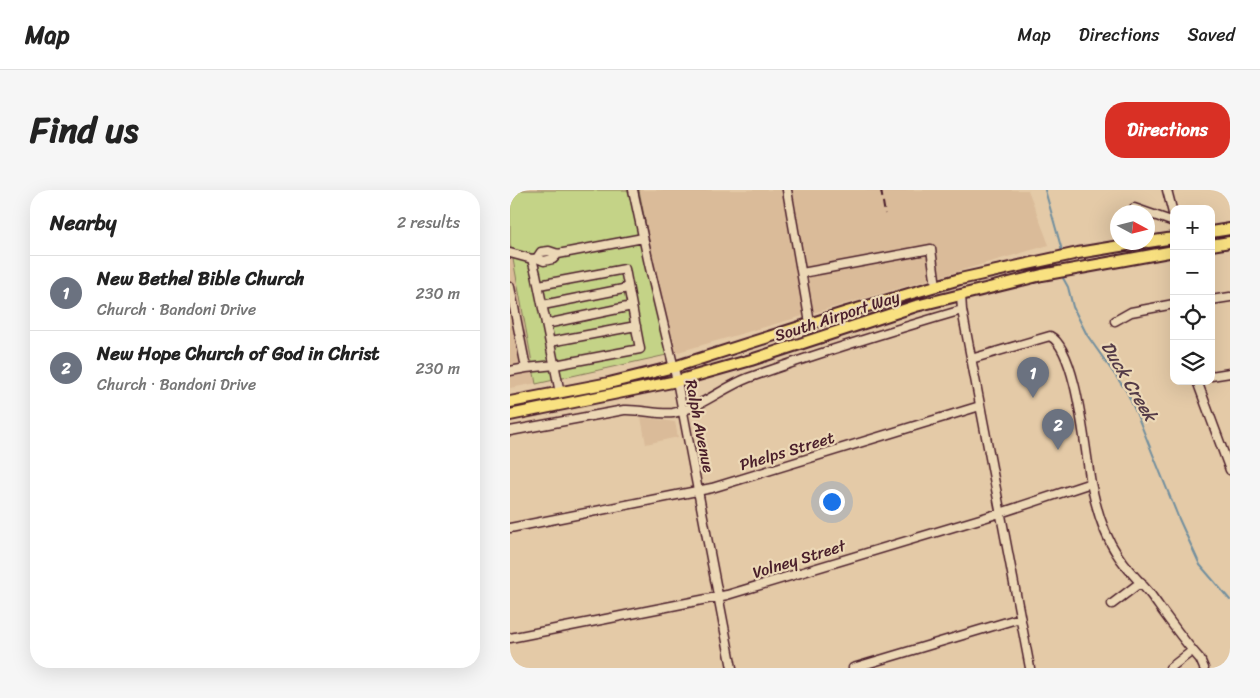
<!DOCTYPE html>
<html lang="en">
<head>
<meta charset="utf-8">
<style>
	:root { --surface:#fff; --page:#f6f6f6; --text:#222; --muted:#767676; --line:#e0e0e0; --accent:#d93025 }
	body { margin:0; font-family:Sriracha,sans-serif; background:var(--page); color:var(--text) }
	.controls { position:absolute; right:15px; top:15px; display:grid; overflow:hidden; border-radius:10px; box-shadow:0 5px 20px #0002 }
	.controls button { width:45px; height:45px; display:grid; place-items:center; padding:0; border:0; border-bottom:1px solid var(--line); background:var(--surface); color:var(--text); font:25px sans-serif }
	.compass { position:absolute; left:600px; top:15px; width:45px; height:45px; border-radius:50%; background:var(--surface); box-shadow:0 5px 20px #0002; rotate:97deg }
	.you { position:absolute; left:321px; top:311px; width:18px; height:18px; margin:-12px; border:4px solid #fff; border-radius:50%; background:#1a73e8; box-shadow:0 0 0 8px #1a73e833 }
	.badge { display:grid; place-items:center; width:32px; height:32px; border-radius:50%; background:var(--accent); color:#fff; font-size:16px; font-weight:700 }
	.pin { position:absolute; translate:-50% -41px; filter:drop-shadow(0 1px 2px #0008) }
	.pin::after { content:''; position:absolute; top:26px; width:18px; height:15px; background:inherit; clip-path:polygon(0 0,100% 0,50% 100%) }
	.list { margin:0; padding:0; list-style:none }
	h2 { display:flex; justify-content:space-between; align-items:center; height:65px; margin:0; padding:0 20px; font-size:21px }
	h2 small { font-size:16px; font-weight:400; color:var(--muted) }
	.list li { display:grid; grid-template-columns:32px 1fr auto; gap:15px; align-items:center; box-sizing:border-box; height:75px; padding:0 20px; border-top:1px solid var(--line) }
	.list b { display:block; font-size:19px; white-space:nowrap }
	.list p { margin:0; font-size:16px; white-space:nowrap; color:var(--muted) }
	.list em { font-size:16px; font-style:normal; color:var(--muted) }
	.icon { flex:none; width:28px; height:28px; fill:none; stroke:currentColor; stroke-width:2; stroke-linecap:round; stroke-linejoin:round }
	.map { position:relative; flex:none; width:720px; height:478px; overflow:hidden; border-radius:20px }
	header { display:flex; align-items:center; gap:30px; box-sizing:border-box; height:70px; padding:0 25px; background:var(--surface); border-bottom:1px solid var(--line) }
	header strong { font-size:24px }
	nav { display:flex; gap:28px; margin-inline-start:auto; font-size:18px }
	.intro { display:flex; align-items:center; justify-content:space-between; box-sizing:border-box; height:120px; padding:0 30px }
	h1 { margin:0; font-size:35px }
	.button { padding:12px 22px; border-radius:20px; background:var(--accent); color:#fff; font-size:18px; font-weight:700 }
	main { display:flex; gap:30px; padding:0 30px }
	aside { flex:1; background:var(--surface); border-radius:20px; box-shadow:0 5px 20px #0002 }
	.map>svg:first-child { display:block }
	.built { fill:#dabb99 }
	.green { fill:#c4d387; stroke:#877959 }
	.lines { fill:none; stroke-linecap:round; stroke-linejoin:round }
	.stream { stroke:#728f9e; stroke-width:2 }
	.minor-casing { stroke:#4a1f2b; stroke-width:11 }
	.major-casing { stroke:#4a1f2b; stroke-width:14 }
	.minor { stroke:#ecd8b6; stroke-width:8 }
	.major { stroke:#f9e181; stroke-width:10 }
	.rail { stroke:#4a1f2b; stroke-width:2; stroke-dasharray:8 4; stroke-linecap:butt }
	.labels { text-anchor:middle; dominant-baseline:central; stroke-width:4.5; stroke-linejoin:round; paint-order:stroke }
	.street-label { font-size:16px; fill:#4a1f2b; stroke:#ecd8b6 }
	.water-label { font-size:18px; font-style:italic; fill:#543b48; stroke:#ecd8b6 }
</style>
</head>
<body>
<header>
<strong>Map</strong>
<nav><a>Map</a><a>Directions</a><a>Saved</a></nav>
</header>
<div class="intro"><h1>Find us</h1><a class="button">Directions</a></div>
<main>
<aside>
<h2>Nearby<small>2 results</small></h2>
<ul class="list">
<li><span class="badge" style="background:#6b7280">1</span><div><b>New Bethel Bible Church</b><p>Church · Bandoni Drive</p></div><em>230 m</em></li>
<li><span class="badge" style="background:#6b7280">2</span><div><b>New Hope Church of God in Christ</b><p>Church · Bandoni Drive</p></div><em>230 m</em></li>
</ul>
</aside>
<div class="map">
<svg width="720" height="478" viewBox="0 0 720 478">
	<rect width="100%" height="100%" fill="#e4caa7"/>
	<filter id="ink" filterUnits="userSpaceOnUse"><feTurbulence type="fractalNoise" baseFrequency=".02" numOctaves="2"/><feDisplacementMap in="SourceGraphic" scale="10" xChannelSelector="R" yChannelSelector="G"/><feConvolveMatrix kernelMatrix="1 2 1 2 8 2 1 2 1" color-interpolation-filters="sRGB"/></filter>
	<g filter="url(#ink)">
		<!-- built -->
		<path class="built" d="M129,0H518L539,55L161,164Z
			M0,47L27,193L0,198Z
			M131,227L165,232L168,247L136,254Z"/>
		<!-- green -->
		<path class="green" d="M0,0H129L161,164L26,194L0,53Z"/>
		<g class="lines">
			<!-- stream -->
			<path class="stream" d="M535,0L551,57L552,64
				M553,84V88L558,97L563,117L577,145L617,202L625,220L669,329L690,375L720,410"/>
			<!-- minor casing -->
			<g class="minor-casing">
				<path id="minor" d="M123,0L139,74L167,191L222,478
					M277,0L300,133
					M657,0L664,27
					M624,18L664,32
					M0,63L22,69L27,68L34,71L43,69L48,64
					M27,68L31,62L39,61L48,64L133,48
					M22,69L26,84L50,203
					M292,83L421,59L426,96
					M0,97L16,178L0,181
					M451,105L452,120L520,478
					M701,110L720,107
					M33,115L118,98
					M605,131L621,122L664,114
					M36,134L122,116
					M40,152L126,136
					M461,169L540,146C567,160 575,262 581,293C586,318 593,343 607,364C616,379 630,391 641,405C657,427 672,449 690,469L694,478
					M16,178L45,175L130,159L115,79L29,95
					M701,186L720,183
					M687,191L720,280
					M0,241L114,220C129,219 150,225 163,223C191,218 212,198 238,188C309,163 380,141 452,120
					M0,338L202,298L470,216
					M602,414L631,392
					M0,448L217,405L490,323L581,293
					M343,478L510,428
					M660,478L682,461"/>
			</g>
			<!-- major casing -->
			<g class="major-casing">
				<path id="major" d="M701,42L720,39
					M638,52L664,48
					M701,55L720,52
					M0,212L99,193L164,177L337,122L450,89L568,63L634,52
					M0,225L167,191L241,170L406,116L532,85L664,61"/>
			</g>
			<!-- minor -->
			<use href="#minor" class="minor"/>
			<!-- major -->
			<use href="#major" class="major"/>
			<!-- rail -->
			<path class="rail" d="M371,0L375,24"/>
		</g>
	</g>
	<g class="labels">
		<!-- street labels -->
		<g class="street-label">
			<text transform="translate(327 126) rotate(-18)">South Airport Way</text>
			<text transform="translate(190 236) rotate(79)">Ralph Avenue</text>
			<text transform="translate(277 261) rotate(-17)">Phelps Street</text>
			<text transform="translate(289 369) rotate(-17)">Volney Street</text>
		</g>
		<!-- water labels -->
		<g class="water-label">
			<text transform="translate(619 191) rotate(59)">Duck Creek</text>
		</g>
	</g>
</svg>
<div class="controls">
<button>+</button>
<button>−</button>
<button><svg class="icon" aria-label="locate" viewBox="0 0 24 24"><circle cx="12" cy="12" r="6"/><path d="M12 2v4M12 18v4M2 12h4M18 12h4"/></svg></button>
<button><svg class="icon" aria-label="layers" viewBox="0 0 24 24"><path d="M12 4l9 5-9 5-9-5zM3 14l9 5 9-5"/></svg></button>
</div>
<svg class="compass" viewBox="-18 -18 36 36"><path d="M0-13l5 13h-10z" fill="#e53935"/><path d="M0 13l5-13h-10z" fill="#767676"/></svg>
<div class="you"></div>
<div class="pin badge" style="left:523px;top:208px;background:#6b7280">1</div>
<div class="pin badge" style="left:548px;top:260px;background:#6b7280">2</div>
</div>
</main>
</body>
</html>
